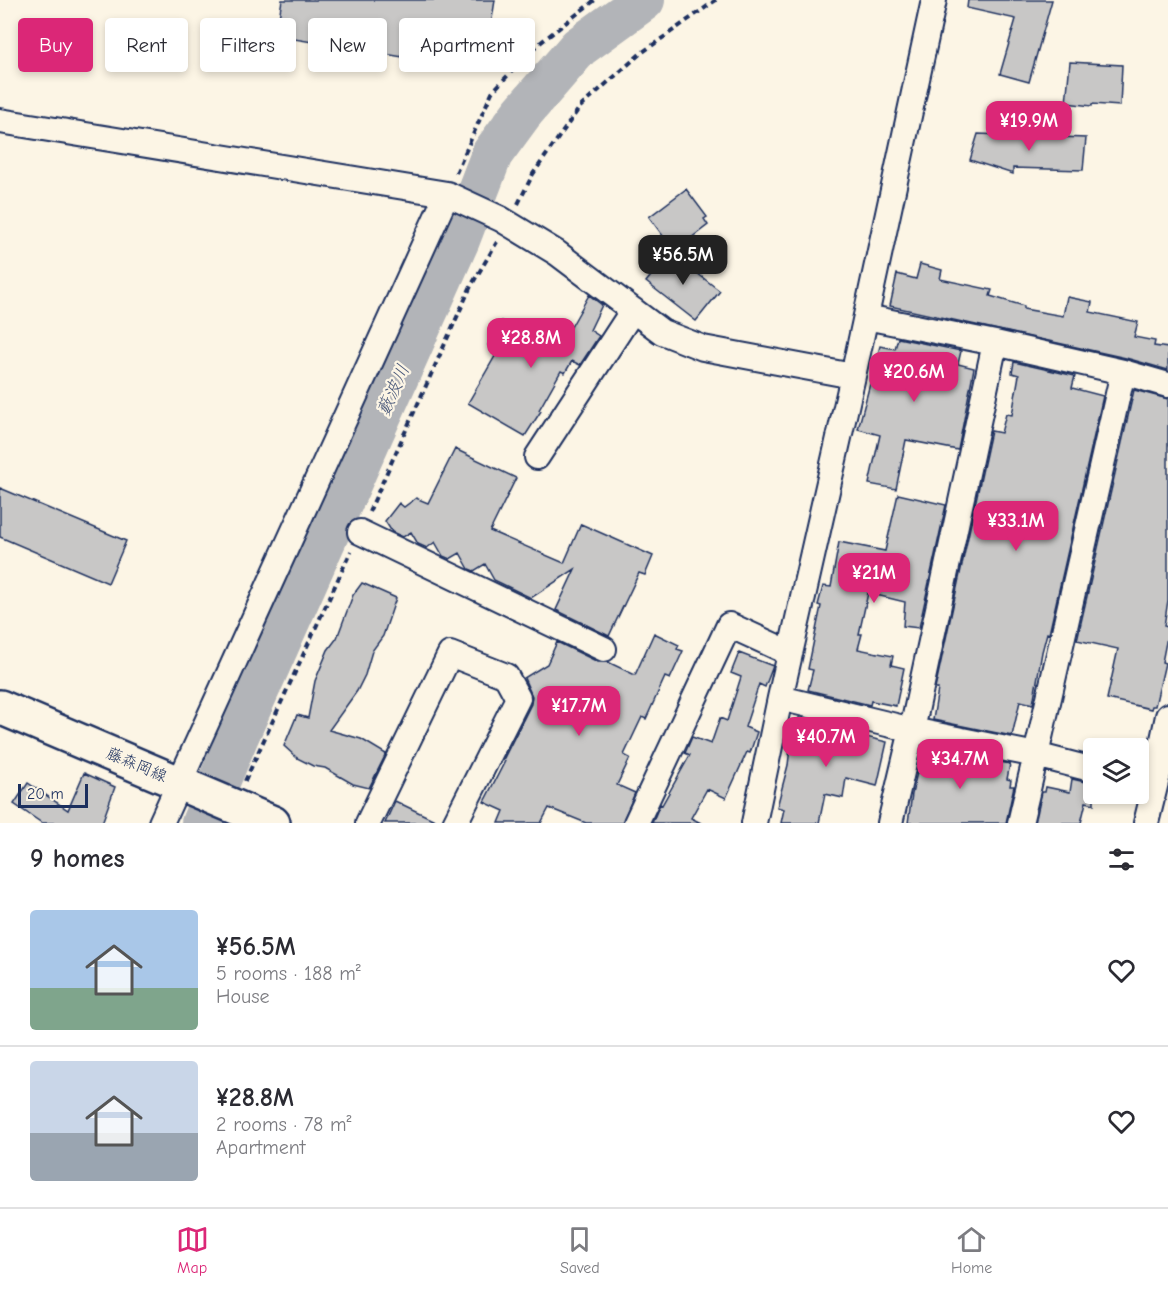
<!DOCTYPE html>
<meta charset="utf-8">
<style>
:root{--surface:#fff;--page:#f7f7f7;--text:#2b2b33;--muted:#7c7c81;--line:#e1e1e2;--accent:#db2777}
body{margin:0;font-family:"Comic Neue","Klee One",sans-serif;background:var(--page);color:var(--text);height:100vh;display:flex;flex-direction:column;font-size:22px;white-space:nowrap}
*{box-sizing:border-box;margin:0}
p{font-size:20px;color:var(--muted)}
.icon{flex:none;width:33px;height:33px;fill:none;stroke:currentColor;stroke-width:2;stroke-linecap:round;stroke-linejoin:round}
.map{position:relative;height:823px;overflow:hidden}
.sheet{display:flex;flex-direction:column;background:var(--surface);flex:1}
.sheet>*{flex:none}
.banner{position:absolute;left:18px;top:18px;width:600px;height:54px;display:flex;gap:12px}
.tools{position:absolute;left:1083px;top:738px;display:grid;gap:12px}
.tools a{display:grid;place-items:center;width:66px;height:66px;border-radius:6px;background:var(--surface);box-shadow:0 3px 9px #0003;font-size:30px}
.scale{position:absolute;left:18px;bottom:15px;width:70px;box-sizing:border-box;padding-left:6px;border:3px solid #1b2f5e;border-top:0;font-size:16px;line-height:21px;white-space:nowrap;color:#1b2f5e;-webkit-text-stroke:4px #fcf5e5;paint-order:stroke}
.price{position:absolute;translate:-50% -51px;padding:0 14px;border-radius:12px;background:var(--accent);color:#fff;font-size:20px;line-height:39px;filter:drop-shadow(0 2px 3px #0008)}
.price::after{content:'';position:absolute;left:50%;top:36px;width:18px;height:14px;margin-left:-9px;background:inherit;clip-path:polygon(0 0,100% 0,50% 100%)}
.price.current{background:#222;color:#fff}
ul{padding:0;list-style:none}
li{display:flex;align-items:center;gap:18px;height:150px;padding:0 30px}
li+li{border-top:2px solid var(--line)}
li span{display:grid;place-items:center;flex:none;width:168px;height:120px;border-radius:6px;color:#555}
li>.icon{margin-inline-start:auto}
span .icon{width:72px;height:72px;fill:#fffc;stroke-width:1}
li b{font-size:26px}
h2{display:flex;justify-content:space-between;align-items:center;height:72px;padding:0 30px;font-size:26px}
.pill{padding:0 21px;border-radius:6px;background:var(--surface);box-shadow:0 3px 9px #0003;font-size:21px;line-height:54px}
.pill.current{background:var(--accent);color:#fff}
.tabs{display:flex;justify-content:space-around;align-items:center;height:84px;border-top:2px solid var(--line);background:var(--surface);font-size:16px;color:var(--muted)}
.tabs a{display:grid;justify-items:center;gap:3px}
.tabs .current{color:var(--accent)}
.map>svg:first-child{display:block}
</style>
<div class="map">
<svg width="1168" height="823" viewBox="0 0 1168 823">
<rect width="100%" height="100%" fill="#fcf5e5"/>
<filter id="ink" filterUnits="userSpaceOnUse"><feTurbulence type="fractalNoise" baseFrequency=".0167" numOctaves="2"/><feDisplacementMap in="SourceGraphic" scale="12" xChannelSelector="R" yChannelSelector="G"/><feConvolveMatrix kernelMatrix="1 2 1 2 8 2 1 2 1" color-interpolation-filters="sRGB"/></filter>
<g filter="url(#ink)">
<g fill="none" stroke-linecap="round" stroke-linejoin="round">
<path stroke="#b2b4b8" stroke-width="42" d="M202,823l36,-87 221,-496 33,-86 30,-41 57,-66 65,-47"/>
</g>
<path fill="#c8c7c6" stroke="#1b2f5e" stroke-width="1.5" d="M282,0h213l-10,64 -10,5 -199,-33z
M968,0h84l-23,82 -29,-8 16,-55 -49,-11z
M1070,62l52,3 -2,41 -28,-2v2l-26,-3z
M978,134l108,4 -3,32 -70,-2v6l-43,-14z
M686,189l21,28 -3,2 4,6 -34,26 -25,-34z
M670,252l50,39 -24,30 -50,-39z
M920,264l22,6 -2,9 52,11 -2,6 34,10v3l39,7 4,-19 25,5 -2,10 48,10 -4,15 21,4 -1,5 14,2v22l-42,-12 -236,-52 7,-32 19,5z
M589,295l13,10 -12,25 9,6 -19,29 -8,-4 -7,12 -4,-2 -22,39 2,1 -16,25 -57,-33 30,-52 -10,-6 14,-24 49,28 14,-26 6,4z
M898,338l63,13 -3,13 16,4 -16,82 -52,-10 -10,49 -27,-5 11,-49 -22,-6 22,-83 15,3z
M1014,362l61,14 -3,12 31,8 -54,238 -2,-1 -5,19 -9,52 -13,-3 -8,35 -79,-16 5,-31h-3l56,-258 10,2 5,-19 6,1 7,-40 -7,-2z
M1134,390l34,9v201l-4,26 4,1v5l-6,30 3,1 -10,43h-3l-1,3 -44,-10 11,-50 -41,-9z
M455,449l61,29 -26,53 74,32 17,-39 72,32 -8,19 -6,-2 -30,63 -53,-26 19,-41 -44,29 -37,-18 -9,-16 -11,7 -5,-2 -9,-16 -10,6 -7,-3 -8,-14 -8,6 -9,-4 -7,-12 -8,5 -11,-5 -7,-11 14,-18 5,4 12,-9 12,5z
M0,488l126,53 -18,42 -108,-46z
M898,494l48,11 -27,123 -16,-2 2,-24 -37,-9 -9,41h3l-4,15 35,7 -2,9 13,3 -8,38 -25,-5 -1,4 -62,-15 5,-20 -5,-1 13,-63 -3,-1 5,-19 8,1 8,-45 46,9z
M362,583l34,15 -13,38 -11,15 -7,24 -8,16 -28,39 32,9 25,15 -17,34 -16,-4 -28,-16 -12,-2 -16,-8 -13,-12 13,-31 11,3 7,-37 13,-31 9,-12 16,-43z
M654,633l25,12 -2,4 6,2 -13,28 -5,-2 -19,42 -4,-2 -18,38 6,3 -13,27 18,8 -13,30h-36l-37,-15 -8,15h-42l5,-12 -20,-9 21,-41 -2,-1 28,-56 1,-8 -8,-18 23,-14 10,-22 41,20h10l27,13z
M739,653l34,13 -8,21 -6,-3 -14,43 12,5 -7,21 -3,-1 -21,46 -19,-9 -16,29 10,5h-49l8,-19 2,1 28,-50 -5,-2 7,-16 19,7 9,-26 7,3 14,-44 -10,-4z
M799,718l67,16v3l21,5 -10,44 -31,-8 -3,20 -18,-4 -6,29h-38l3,-14 -7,-2 11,-42 4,-33 3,1z
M923,747l87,17 -3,15 4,1 -1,6h4l-8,37h-98l4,-29z
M84,773l31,14 -13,36h-60l-28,-19 14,-21 40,27z
M1072,779l22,5v20l-8,-2 -5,21h-46l7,-31h3l1,-5 24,5z
M395,801l46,22h-56z"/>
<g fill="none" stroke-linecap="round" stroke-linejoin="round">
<g stroke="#1b2f5e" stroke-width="28">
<path id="street" d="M0,121l447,73 54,25 56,34 105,79 41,16 150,28
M866,317l129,26 -83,387 124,25 -16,68
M995,343l128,29 -87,383 58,15
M1123,372l45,13
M537,457l96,-147
M360,532l244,117
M780,698l132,32 -22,93
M161,823l286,-629
M368,823l82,-169 56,22 12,22 -63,125
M636,823l93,-198 61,28
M754,823l26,-125 73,-322 81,-376
M1146,823l16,-65 -1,-9 7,-33"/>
</g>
<g stroke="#1b2f5e" stroke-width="38">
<path id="secondary" d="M0,707l273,116"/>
</g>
<path stroke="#1b2f5e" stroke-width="4" stroke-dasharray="6 4.5" stroke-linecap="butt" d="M456,173l36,-81 44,-46 59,-46
M518,204l15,-30 47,-67 60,-53 76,-54
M369,512l102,-226 26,-44
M245,781l106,-230"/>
<use href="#street" stroke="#fcf5e5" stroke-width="24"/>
<use href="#secondary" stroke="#fcf5e5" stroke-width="33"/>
</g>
</g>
<g text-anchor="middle" stroke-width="4.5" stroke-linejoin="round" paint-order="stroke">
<g font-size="16" fill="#1b2f5e" stroke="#fcf5e5">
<text transform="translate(137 764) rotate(23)" y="6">藤森岡線</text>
</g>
<g font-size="18" font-style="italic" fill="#485779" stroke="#fcf5e5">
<text transform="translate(393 390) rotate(-66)" y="6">藪波川</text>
</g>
</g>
</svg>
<div class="tools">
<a><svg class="icon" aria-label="layers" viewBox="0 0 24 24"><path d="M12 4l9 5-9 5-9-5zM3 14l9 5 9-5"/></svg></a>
</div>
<div class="scale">20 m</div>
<b class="price" style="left:1029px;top:152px">¥19.9M</b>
<b class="price current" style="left:683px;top:286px">¥56.5M</b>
<b class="price" style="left:531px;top:369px">¥28.8M</b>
<b class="price" style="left:914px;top:403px">¥20.6M</b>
<b class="price" style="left:1016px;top:552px">¥33.1M</b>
<b class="price" style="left:874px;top:604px">¥21M</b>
<b class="price" style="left:579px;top:737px">¥17.7M</b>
<b class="price" style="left:826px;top:768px">¥40.7M</b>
<b class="price" style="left:960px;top:790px">¥34.7M</b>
<div class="banner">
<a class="pill current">Buy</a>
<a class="pill">Rent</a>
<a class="pill">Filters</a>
<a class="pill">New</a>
<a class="pill">Apartment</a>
</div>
</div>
<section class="sheet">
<h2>9 homes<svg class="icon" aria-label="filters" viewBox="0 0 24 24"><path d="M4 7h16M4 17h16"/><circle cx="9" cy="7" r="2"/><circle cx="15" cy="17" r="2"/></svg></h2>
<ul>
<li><span style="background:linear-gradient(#a9c7e8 65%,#7fa58c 0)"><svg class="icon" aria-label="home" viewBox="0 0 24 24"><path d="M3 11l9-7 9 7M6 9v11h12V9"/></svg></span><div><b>¥56.5M</b><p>5 rooms · 188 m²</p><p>House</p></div><svg class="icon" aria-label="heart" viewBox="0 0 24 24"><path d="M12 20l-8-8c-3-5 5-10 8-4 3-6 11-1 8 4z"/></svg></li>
<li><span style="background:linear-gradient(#c9d6e8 60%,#9aa5b1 0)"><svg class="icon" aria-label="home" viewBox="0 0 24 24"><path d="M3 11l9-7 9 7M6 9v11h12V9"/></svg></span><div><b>¥28.8M</b><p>2 rooms · 78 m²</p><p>Apartment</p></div><svg class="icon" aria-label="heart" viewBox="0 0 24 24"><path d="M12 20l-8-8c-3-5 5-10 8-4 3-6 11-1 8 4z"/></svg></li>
</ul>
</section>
<nav class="tabs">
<a class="current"><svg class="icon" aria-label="map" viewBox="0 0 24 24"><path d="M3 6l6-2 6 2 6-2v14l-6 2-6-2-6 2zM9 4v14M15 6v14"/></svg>Map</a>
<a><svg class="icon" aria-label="saved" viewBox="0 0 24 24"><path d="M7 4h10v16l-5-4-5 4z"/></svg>Saved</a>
<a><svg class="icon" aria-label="home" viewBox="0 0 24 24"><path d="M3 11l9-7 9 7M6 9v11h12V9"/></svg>Home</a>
</nav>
